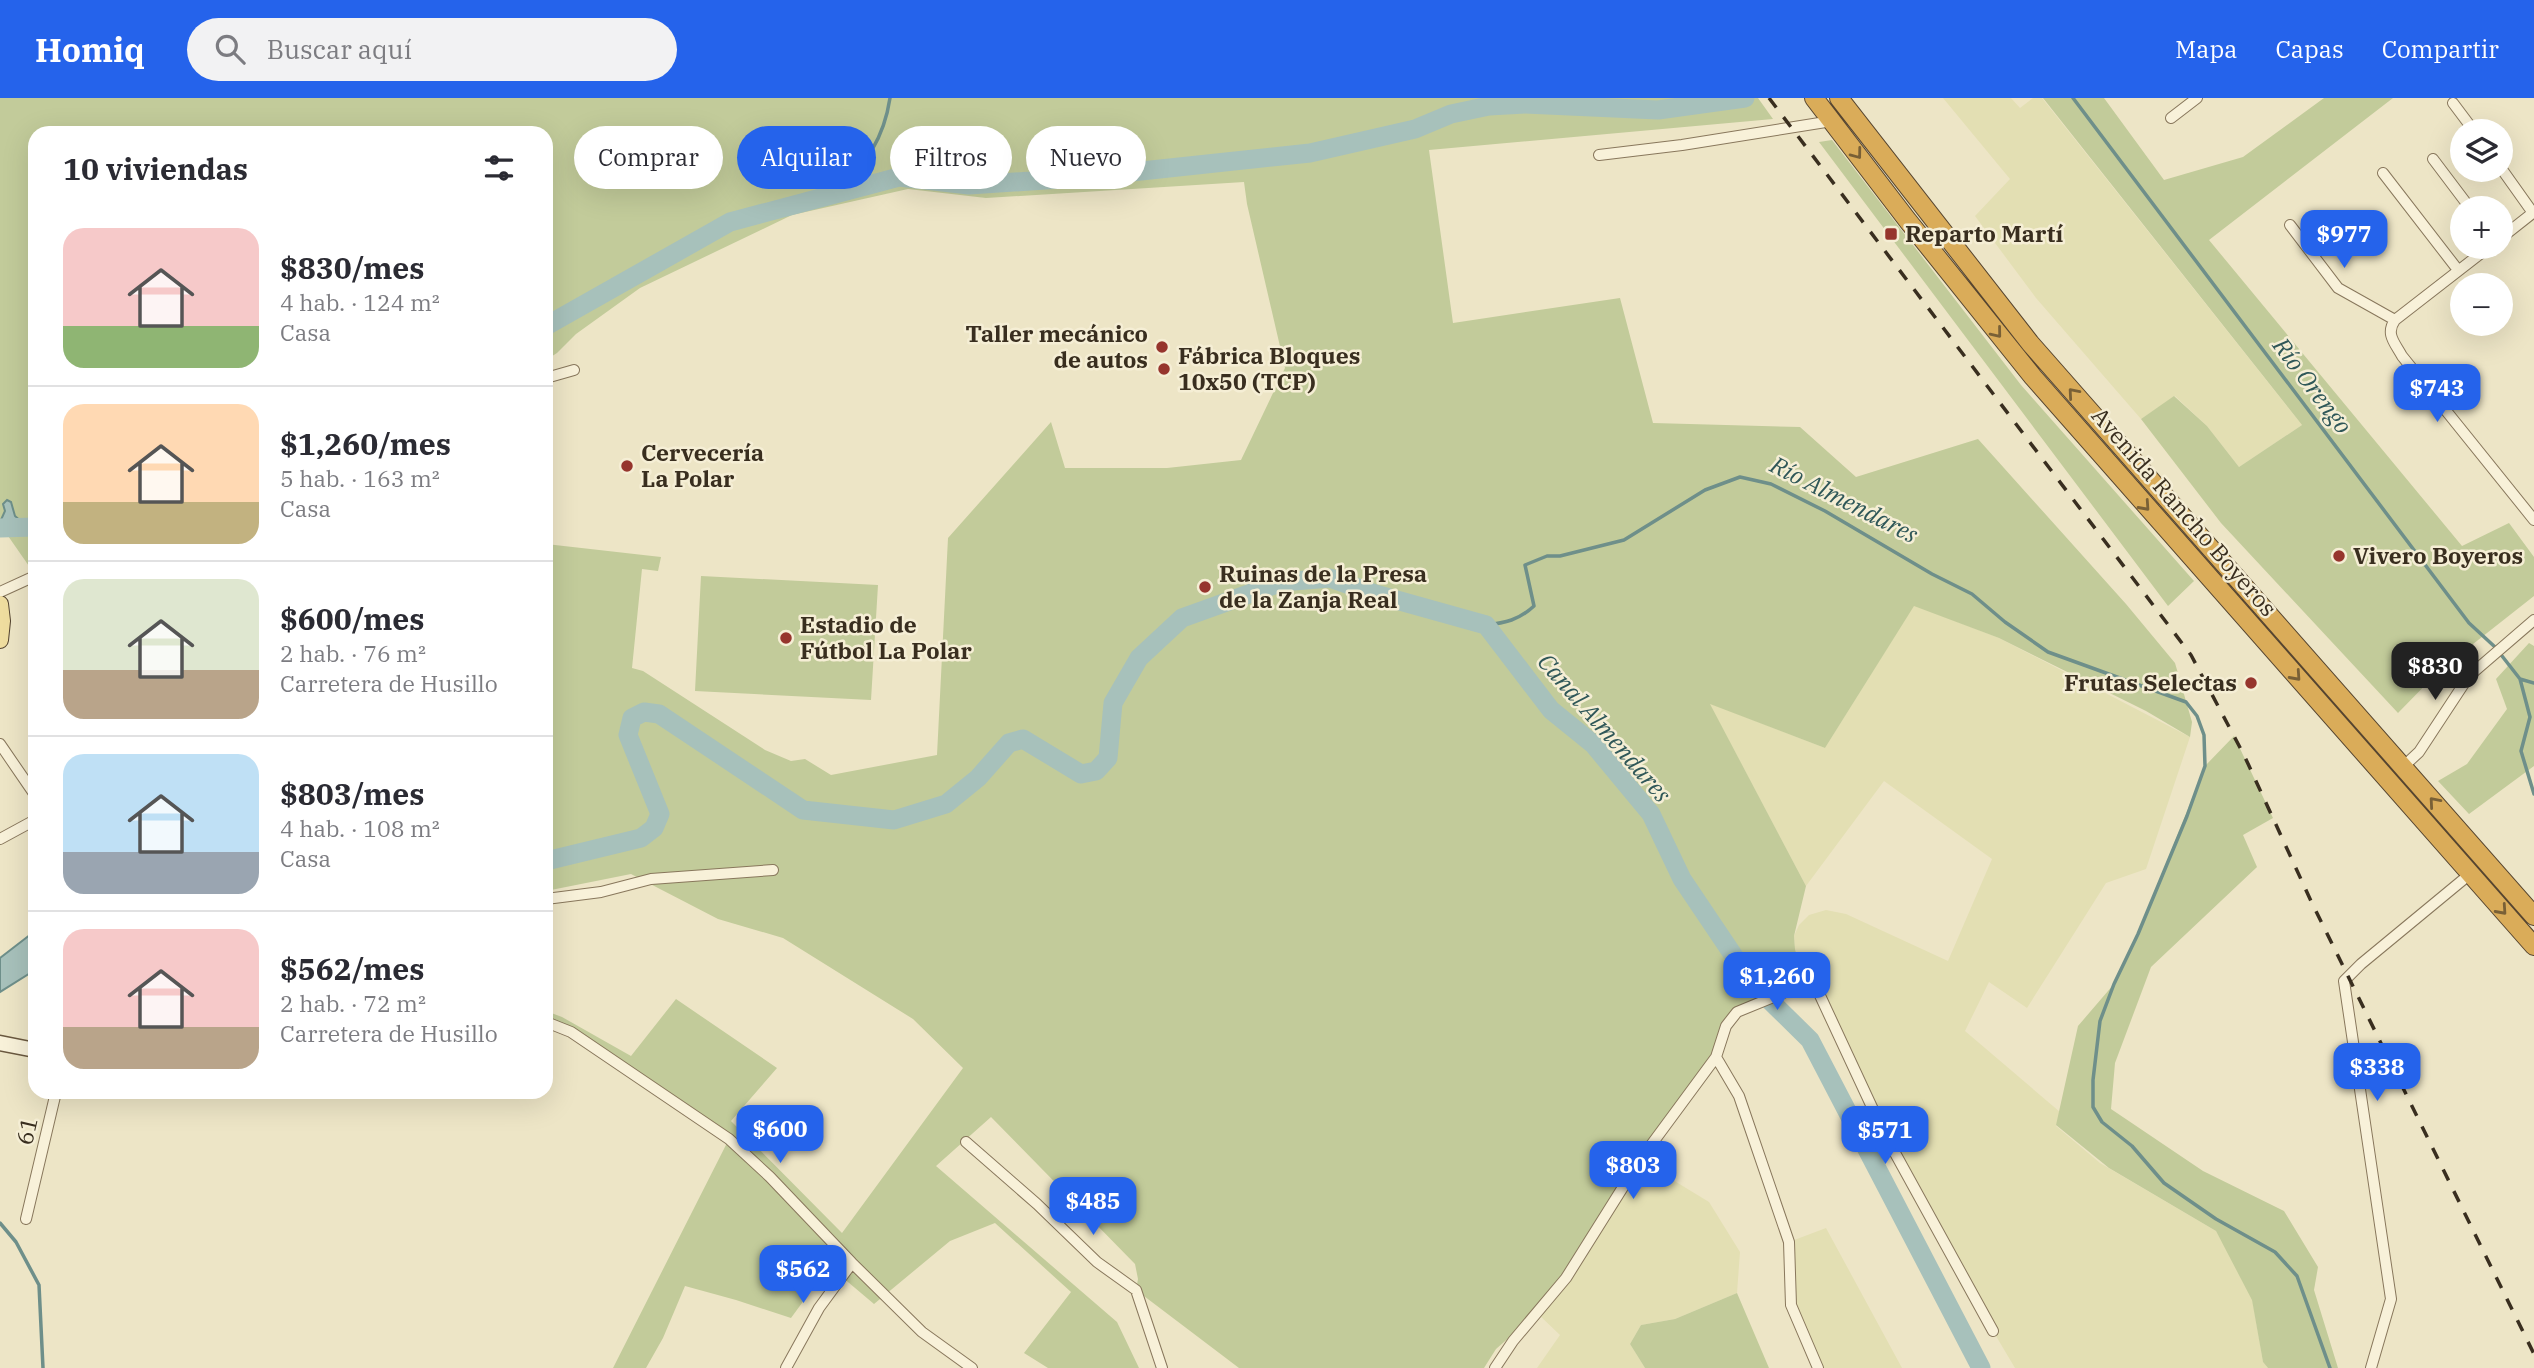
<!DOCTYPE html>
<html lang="es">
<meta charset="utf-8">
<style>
:root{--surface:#fff;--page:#f2f2f3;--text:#2b2b33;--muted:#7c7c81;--line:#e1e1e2;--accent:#2563eb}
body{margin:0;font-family:"IBM Plex Serif",serif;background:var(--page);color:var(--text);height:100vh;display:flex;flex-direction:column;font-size:26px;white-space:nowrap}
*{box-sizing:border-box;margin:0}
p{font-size:23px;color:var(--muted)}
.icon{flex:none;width:38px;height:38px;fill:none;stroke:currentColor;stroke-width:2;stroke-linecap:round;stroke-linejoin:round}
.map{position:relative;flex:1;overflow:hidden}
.drawer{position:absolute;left:28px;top:28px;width:525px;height:973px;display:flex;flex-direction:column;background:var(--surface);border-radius:21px;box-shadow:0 7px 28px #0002}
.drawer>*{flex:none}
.guide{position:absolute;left:574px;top:28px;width:665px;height:63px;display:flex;gap:14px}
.fabs{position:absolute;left:2450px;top:21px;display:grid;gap:14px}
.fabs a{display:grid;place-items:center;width:63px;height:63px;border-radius:50%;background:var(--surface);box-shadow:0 7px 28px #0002;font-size:35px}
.price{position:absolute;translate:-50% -60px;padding:0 16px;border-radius:14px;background:var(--accent);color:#fff;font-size:23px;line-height:46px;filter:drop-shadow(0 2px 4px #0008)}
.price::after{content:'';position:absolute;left:50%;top:42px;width:21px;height:16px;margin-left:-10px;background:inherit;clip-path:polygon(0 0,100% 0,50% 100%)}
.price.active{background:#222;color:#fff}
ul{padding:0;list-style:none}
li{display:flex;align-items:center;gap:21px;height:175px;padding:0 35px}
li+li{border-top:2px solid var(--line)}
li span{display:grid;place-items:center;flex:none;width:196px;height:140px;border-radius:21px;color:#555}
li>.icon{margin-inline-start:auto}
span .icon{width:84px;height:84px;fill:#fffc;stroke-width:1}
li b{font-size:30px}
h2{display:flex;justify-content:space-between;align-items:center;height:84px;padding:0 35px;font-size:30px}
.pill{padding:0 24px;border-radius:32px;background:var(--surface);box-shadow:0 7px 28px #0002;font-size:24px;line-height:63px}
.pill.active{background:var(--accent);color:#fff}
header{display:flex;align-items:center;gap:42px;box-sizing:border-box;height:98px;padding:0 35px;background:var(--accent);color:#fff}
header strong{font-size:33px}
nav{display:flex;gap:38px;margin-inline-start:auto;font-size:24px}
.search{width:490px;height:63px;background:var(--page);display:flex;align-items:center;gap:18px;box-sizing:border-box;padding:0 24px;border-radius:38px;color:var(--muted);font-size:26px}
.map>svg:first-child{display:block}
</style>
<header>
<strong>Homiq</strong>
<div class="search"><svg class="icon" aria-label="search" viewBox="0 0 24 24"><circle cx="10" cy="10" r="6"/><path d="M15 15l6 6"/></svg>Buscar aquí</div>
<nav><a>Mapa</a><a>Capas</a><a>Compartir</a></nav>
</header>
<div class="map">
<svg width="2534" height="1270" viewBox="0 0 2534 1270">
<rect width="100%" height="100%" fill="#ede5c6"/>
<path fill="#e3dfb3" d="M1943,0h68l9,10 13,-10h9l260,327 -63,42 -32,-41 -32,-30 -34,23 -105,-121 -61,-82 35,-37z
M1914,507l85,33 191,99 -44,132 -40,14 -79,125 -38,-26 -24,49 95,81 -4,14 44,37 116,68 35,61 12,70 5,6h-253l-22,-37 -185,-351 -13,-31 -1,-13 5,-11 10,-10 17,-5 20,4 102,47 44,-102 -108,-78 -78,105 -97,-183 116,45z
M1640,1062l69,42 31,50 -3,41 -62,26 -34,6 -11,19 15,24h-108l23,-33 -23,-22z
M1826,1130l76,140h-84l-27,-63 -2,-63z"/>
<path fill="#c2cb9a" d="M0,0h1758l15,21 -344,31 24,173 167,-25 33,125 147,4 56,50 122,-38 148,165 49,59 17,59 -2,15 -44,-26 -147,-73 -85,-32 -89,142 -115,-44 96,182 -12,50 1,13 10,35 -68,28 -21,45 -110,158 -69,98 -41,36 -12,19h-245l-103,-78 2,-11 -3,-15 -144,-147 -55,49 181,156 22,46h-91l-24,-15 47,-61 -76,-69 -45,18 -76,63 -45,-38 -38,52 -55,-18 -51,-14 -22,52 -17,30h-33l116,-229 -183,-117v-11l16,6 69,39 45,-57 101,69 -46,53 111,112 121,-165 -50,-49 -130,-81 -65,-19 -87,-45 -85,17v-347l115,13 -3,14 -16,-2 -10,99 11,3 122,79 26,11 14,-2 26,16 106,-20 11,-217 103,-116 14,46h102l74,-8 44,-92 -38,-164 -3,-22 -258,16 -78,-9 -116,26 -152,73 -64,46 -19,19 -11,7v-227h-511v434l-4,2 -25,-36 22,-7 -13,-10 -4,-14 -11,20z
M2043,0h61l60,82 79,-23 81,-59h69l-184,142 253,306 47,-23 25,34v39l-94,74 -42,43 -177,-190 -80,-104 33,-23 33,30 32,41 63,-42z
M1832,42l189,245 173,196 -26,25 -349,-464z
M701,478l177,9 -7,115 -176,-9z
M2529,545l5,3v120l-65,48 -31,-33 29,-17 40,-55 -11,-30z
M2234,638l39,82 -30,17 14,32 -106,100 -36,96 -4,46 92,62 81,40 34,56 -4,23 24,78h-70l-5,-6 -11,-62 -36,-69 -107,-63 -53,-43 22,-99 36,-42 24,-50 67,-168z
M1737,1195l32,75h-124l-15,-24 11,-19 34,-6z"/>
<path fill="#a7c1bb" stroke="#6e8f8a" stroke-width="2" d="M7,402l4,2 4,14 13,11 -28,9v-14l5,-11 -2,-7z
M35,833v39l-35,22v-34z"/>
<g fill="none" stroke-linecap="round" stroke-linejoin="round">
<path stroke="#6e8f8a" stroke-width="3.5" d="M2073,0l396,525 26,24 25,32 14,4
M836,94c30,-27 48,-54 54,-94
M1486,527c19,-2 33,-5 48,-19l-9,-41 22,-9h13l64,-16 81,-50 35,-13 31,7 54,27 107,63 40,20 33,28 43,30 138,50 11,14 7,19 1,31 -18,50 -49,118 -24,50 -14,37 -7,59v27l9,15 30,24 32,37 52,36 59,33 22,24 33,92
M2520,581l10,38 -9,34 13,43
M0,1125l16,19 23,43 4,83"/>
<path stroke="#a7c1bb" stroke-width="19" d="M546,228l184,-104 169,-45 70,8 107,-7 234,-25 105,-24 36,-15 38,-8 36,-2 133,6 87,-12
M0,430l35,-1
M546,763l95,-23 13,-10 6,-14 -32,-79 4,-17 12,-6 15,2 144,96 91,10 52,-16 32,-26 31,-35 14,-4 58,35 15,-3 12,-13 5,-55 26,-45 43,-40 100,-36 48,-4 45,16 111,31 65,85 42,34 58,70 31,65 70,104 58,57 171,328"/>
<g stroke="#88775c" stroke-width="12">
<path id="street" d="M2453,5l21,28
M2171,20l26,-20
M1599,57l83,-10 150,-24
M2433,61l37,49
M2501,70l32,45
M2383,75l75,97
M2290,127l48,63 57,32
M2501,140l33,-26
M2489,149l-94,73c-10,14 0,23 7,36l132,164
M546,280l28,-8
M0,494l35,-16
M0,646l35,51
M2403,669l16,-15 50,-76 65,-56
M0,741l35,-19
M546,801l55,-7 50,-13 122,-9
M546,924l25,10 158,107 41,38 82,86 70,69 50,36
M1716,959l23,39 50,146 2,63 27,63
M966,1044l71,62 60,58 39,28 26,78
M26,1121l30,-127
M786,1270l33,-60 33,-45
M1495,1270l18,-27 53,-63 74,-118 76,-103 10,-31 11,-14 68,-28 3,-4 9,9 67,144 109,198
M2371,1270l20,-69 -47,-318 17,-17 109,-90"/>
</g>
<g stroke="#6a583f" stroke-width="17">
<path id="secondary" d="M0,945l35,7"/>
</g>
<g stroke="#564530" stroke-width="18">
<path id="primary" d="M0,506l2,17 -2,19"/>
</g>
<g stroke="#564530" stroke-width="20">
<path id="highway" d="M1814,0l94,123 125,156 501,569
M1839,0l191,245 504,573"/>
</g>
<use href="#street" stroke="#f8f1d9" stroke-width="10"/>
<use href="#secondary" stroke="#f8f1d9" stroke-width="14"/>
<use href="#primary" stroke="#efdd9f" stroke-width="16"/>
<use href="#highway" stroke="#daac59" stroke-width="18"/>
<path stroke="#392e1f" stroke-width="3.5" stroke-dasharray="12 12" stroke-linecap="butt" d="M1769,0l422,557 53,100 67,146 223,453"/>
</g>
<defs><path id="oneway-chevron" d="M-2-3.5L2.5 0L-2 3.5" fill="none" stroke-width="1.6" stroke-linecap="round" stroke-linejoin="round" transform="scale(1.75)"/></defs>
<g stroke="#796036">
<use href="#oneway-chevron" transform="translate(1857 56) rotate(53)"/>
<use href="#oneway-chevron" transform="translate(1997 235) rotate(51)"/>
<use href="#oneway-chevron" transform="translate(2073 295) rotate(-131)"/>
<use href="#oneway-chevron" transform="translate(2145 408) rotate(48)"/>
<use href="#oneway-chevron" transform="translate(2296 578) rotate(48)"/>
<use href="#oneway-chevron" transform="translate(2434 704) rotate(-131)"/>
<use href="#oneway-chevron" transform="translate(2502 812) rotate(48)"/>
</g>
<g fill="#96352d" stroke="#f5eed5" stroke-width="2.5">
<rect x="1884" y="129" width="14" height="14" rx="3.5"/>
<circle cx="1162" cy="249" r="7"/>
<circle cx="1164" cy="271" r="7"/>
<circle cx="627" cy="368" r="7"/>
<circle cx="2339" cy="458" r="7"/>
<circle cx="1205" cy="489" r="7"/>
<circle cx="786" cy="540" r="7"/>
<circle cx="2251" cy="585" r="7"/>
</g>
<g text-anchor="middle" stroke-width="5" stroke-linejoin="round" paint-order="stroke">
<g font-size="23" font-weight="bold" fill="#392e1f" stroke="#f5eed5" text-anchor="start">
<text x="1905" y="144">Reparto Martí</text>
<text x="1148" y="244" text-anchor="end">Taller mecánico<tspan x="1148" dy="26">de autos</tspan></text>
<text x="1178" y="266">Fábrica Bloques<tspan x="1178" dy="26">10x50 (TCP)</tspan></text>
<text x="641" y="363">Cervecería<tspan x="641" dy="26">La Polar</tspan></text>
<text x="2353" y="466">Vivero Boyeros</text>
<text x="1219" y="484">Ruinas de la Presa<tspan x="1219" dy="26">de la Zanja Real</tspan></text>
<text x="800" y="535">Estadio de<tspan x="800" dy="26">Fútbol La Polar</tspan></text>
<text x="2237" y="593" text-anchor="end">Frutas Selectas</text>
</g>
<g font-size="23" fill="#392e1f" stroke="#f5eed5">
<text transform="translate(2184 414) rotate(49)" y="8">Avenida Rancho Boyeros</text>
<text transform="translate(27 1033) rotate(-77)" y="8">61</text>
</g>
<g font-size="24" font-style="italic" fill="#2f5758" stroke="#f5eed5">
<text transform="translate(2312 288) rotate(53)" y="8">Río Orengo</text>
<text transform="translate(1844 402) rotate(27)" y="8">Río Almendares</text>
<text transform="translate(1604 630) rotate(49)" y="8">Canal Almendares</text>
</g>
</g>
</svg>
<div class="fabs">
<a><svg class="icon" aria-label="layers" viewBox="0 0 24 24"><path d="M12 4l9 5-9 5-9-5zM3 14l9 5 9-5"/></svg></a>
<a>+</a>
<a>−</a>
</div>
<b class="price" style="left:2344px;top:172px">$977</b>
<b class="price" style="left:2437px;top:326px">$743</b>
<b class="price active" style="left:2435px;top:604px">$830</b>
<b class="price" style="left:1777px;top:914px">$1,260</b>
<b class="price" style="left:2377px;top:1005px">$338</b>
<b class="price" style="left:780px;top:1067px">$600</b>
<b class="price" style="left:1885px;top:1068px">$571</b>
<b class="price" style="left:1633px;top:1103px">$803</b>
<b class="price" style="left:1093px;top:1139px">$485</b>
<b class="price" style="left:803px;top:1207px">$562</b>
<div class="guide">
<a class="pill">Comprar</a>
<a class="pill active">Alquilar</a>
<a class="pill">Filtros</a>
<a class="pill">Nuevo</a>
</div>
<section class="drawer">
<h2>10 viviendas<svg class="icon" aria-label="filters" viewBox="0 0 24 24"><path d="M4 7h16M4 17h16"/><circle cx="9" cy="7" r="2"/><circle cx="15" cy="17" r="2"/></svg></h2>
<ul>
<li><span style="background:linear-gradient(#f6c9c9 70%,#8fb573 0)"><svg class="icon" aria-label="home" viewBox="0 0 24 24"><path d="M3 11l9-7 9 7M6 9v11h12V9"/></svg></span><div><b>$830/mes</b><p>4 hab. · 124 m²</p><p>Casa</p></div></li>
<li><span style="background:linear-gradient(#ffd9b3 70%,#c2b280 0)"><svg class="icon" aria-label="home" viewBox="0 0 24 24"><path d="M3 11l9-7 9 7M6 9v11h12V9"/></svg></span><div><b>$1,260/mes</b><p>5 hab. · 163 m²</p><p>Casa</p></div></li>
<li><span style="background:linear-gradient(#dfe7d0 65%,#b9a48a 0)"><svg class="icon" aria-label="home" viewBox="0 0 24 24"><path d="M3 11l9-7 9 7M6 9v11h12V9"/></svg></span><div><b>$600/mes</b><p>2 hab. · 76 m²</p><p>Carretera de Husillo</p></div></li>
<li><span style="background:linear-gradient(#bfe0f5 70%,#9aa5b1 0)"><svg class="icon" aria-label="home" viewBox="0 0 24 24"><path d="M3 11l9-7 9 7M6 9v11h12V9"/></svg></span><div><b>$803/mes</b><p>4 hab. · 108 m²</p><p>Casa</p></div></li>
<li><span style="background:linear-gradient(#f6c9c9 70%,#b9a48a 0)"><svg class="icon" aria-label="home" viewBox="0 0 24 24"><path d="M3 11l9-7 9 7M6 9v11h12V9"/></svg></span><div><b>$562/mes</b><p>2 hab. · 72 m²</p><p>Carretera de Husillo</p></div></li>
</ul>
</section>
</div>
